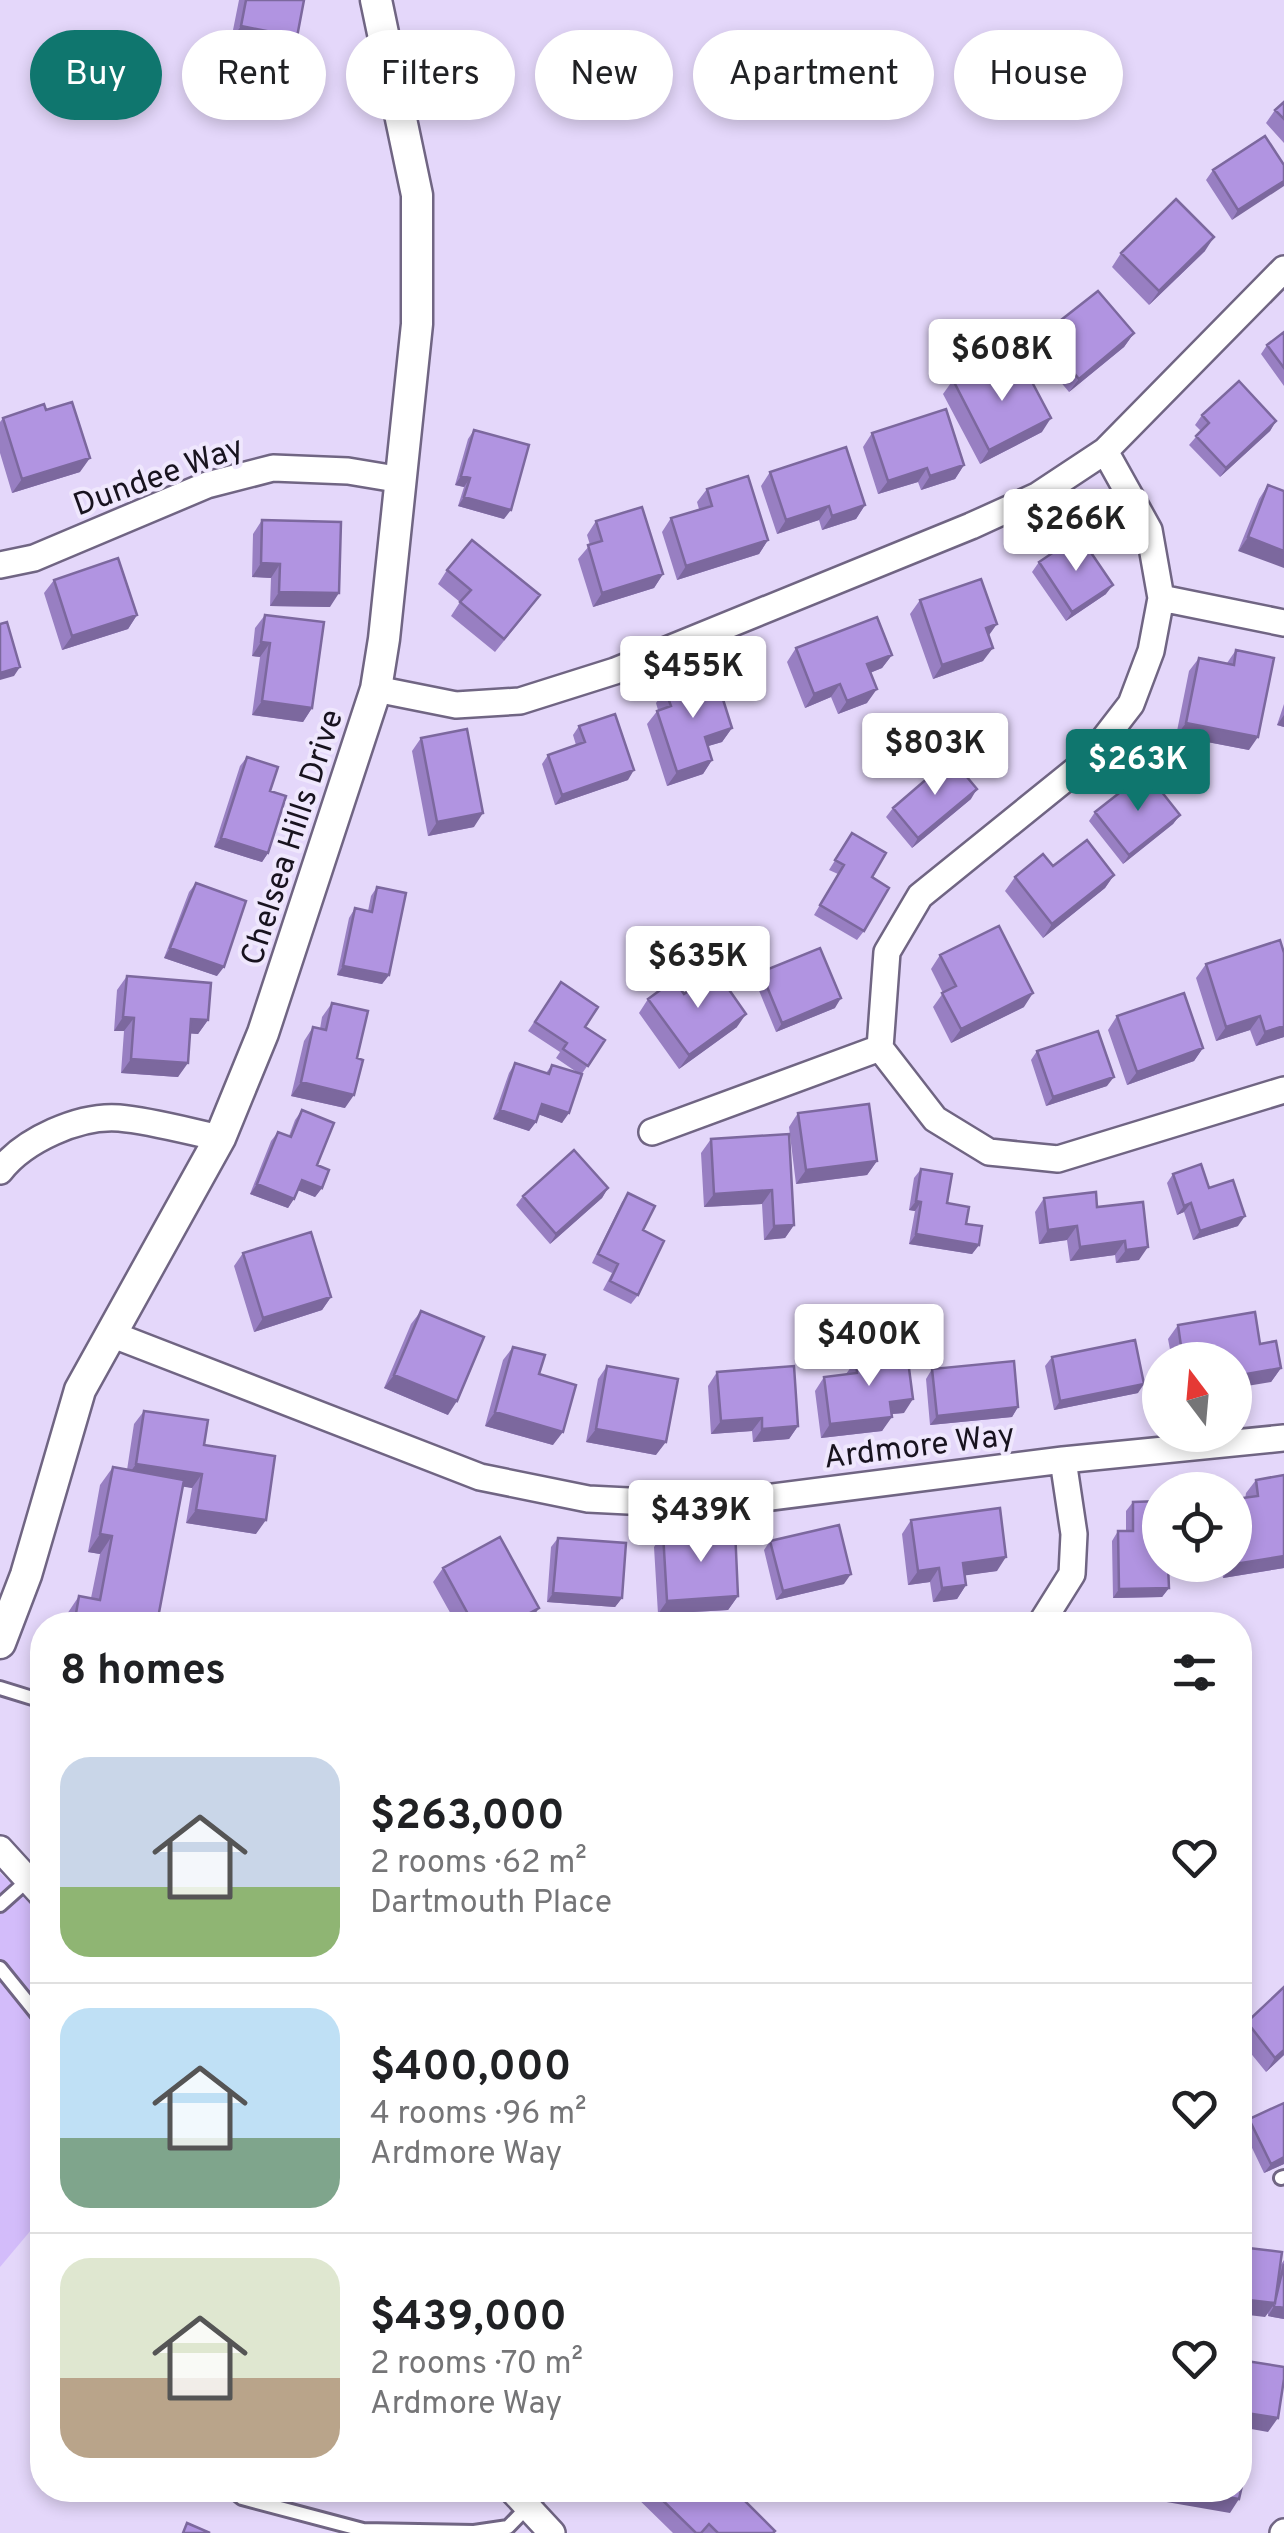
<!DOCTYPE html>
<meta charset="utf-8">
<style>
:root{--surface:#fff;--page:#f2f2f2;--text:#202124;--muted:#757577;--line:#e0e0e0;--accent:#0f766e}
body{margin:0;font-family:Overpass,sans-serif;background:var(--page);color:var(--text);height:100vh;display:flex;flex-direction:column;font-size:38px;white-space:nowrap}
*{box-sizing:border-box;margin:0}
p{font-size:32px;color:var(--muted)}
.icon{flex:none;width:55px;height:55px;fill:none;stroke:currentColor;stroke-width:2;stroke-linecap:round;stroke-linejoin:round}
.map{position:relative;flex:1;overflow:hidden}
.details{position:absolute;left:30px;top:1612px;width:1222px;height:890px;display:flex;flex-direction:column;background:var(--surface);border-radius:40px;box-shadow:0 5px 15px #0003}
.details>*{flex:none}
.hud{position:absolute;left:30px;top:30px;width:1225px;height:90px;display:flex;gap:20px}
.needle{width:65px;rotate:344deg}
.controls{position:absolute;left:1142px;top:1342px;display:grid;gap:20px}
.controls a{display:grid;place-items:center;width:110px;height:110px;border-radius:50%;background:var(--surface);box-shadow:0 5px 15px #0003;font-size:50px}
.price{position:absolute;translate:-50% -85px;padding:0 22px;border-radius:10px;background:#fff;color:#222;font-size:32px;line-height:65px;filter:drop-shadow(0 2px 5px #0008)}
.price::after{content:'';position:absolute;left:50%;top:60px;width:30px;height:22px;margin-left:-15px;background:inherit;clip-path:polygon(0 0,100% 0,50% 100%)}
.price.on{background:var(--accent);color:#fff}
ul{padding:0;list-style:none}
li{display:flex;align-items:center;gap:30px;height:250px;padding:0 30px}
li+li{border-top:2px solid var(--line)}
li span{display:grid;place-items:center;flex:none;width:280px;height:200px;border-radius:30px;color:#555}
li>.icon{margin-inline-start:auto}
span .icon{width:120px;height:120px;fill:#fffc;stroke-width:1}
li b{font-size:42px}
h2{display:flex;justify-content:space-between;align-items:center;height:120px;padding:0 30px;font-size:42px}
.pill{padding:0 35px;border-radius:45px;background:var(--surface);box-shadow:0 5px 15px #0003;font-size:35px;line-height:90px}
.pill.on{background:var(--accent);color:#fff}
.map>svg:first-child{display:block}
</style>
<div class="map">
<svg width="1284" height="2533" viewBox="0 0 1284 2533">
<rect width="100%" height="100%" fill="#e4d7fa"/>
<path fill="#d3bcfa" d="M0,1873l42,39v305l-42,50z"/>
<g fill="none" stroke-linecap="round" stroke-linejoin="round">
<g stroke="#706583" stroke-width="18">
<path id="service" d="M212,1625l1,-4 52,4
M0,1688l42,13
M0,1905l28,-25
M0,1968l42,52
M1281,2178l3,-1
M232,2490l10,8 121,32 111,2 34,-5 36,-37"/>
</g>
<g stroke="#706583" stroke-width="30">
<path id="minor" d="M1105,451l44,79 12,68 -10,53 -20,53 -44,57 -167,135 -33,56 -7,96 55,71 54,33 69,7 226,-69
M0,565l34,-7 173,-73 66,-17 75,3 54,9
M1161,598l123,25
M376,689l80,16 64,-4 95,-30 356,-145 66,-30 68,-45 179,-182
M652,1132l228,-84
M0,1171c24,-31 79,-56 119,-53 33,3 68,13 101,20
M111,1334l369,143 108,22 121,6 354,-45 221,-22
M1040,1625l32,-51 2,-40 -11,-74
M0,1849l42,46
M512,2490l40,43
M1283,2533l1,-1"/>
</g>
<g stroke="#706583" stroke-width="35">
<path id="tertiary" d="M0,1643l26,-68 54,-185 140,-252 43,-105 113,-344 8,-50 33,-315v-129l-41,-195"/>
</g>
<use href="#service" stroke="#fff" stroke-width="12"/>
<use href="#minor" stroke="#fff" stroke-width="25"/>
<use href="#tertiary" stroke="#fff" stroke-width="30"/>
</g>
<path fill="#987fc2" d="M239,0h65l-7,37 -10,14 -56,-11z
M1284,102v41l-18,-20 9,-13z
M1284,165l-52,55 -26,-40 7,-10z
M1205,251l-56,54 -37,-38 9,-14z
M1284,332v54l-23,-32 6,-9z
M1134,333l-10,14 -55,45 -36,-43 9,-14z
M953,380l33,2 56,50 -62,32 -37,-70z
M1202,415l74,6 -6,10 -50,46 -31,-32 12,-14 -6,-6z
M3,418l77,54 -68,21 -12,-40v-31z
M474,430l30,89 -46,-13 6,-19 -9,-2 13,-46z
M872,433l92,32 -9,14 -34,11 -3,-8 -40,12 -15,-47z
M770,472l95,33 -9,14 -34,11 -3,-10 -42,14 -16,-48z
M1268,485l16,6 -46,60 21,-52z
M707,489l61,51 -9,14 -82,26 -15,-48 9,-14 28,-9 -2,-7z
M262,520l68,87 -60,-1 1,-28 -19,-1 1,-43z
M596,521l67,53 -9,14 -61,19 -15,-48 12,-14 -3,-10z
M1039,562l67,32 -40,27 -34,-49z
M447,570l83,39 -35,43 -44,-36 9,-14 -22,-18z
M54,580l83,35 -9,14 -66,21 -18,-57z
M920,600l69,36 -6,25 -50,18 -23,-65z
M265,615l47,93 -9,14 -51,-7 8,-58 -8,-1 3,-28z
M796,648l96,7 -10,13 -12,5 -3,30 -29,11 -7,-17 -26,11 -18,-46z
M1236,650l13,100 -73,-14 13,-65 10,-13 28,5z
M665,690l67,38 -10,14 -14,4 4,14 -9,14 -36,12 -20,-62 11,-14 -2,-7z
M1284,704v23l-7,-2z
M579,726l49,54 -73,25 -13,-41 6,-9 28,-10 -3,-10z
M421,738l53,89 -46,9 -16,-85z
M247,757l23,34 -2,62 -6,9 -48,-15 26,-81z
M971,799l-59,49 -26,-31 7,-9z
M1095,812l85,3 -7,9 -50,40 -34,-43z
M852,833l12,98 -7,9 -43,-25 24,-41 -9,-4z
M1053,866l61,9 -9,13 -62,50 -38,-47 10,-14z
M196,883l21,93 -53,-18 25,-66z
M377,887l12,88 -7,9 -45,-9 12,-57 6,-10 13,3 3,-15z
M1284,953v84l-28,9 -6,-16 -34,11 -20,-63 10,-14z
M940,955l84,52 -73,36 -18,-36 10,-14 -12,-24z
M761,972l74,36 -59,24 -21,-51z
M127,976l81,44 -10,14 -8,-1 -12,44 -57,-4 3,-42h-10l3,-41z
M561,982l24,45 20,13 -24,35 -19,48 -24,-9 -2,8 -7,9 -36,-12 16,-46 6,-10 31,10 6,-8 26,8 -22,-15 4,-6 -32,-21z
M684,994l53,33 -58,42 -40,-56 9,-14z
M332,1003l13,105 -54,-12 13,-55 9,-14 7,2 2,-12z
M1117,1016l86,32 -9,13 -67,24 -19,-55z
M1037,1051l70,35 -61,20 -15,-46z
M302,1110l15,55 5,23 -7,9 -17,-7 -10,18 -38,-14 21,-53 7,-9 11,4 6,-16z
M798,1113l79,48 -10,14 -71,9 -7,-57z
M789,1134l5,91 -9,13 -21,2 -2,-36 -58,3 -3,-54 10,-14z
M921,1169l26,34 19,21 13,21 -7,9 -63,-10 6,-33 -6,-1 5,-32z
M1173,1174l36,14 29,38 -45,14 -9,-28 -7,3 -10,-32z
M608,1188l-6,10 -52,46 -34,-39 7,-9z
M628,1193l15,37 -5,65 -7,9 -28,-14 9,-17 -20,-10 30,-61z
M1044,1198l53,9 42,53 -23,3 -1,-8 -45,6 -3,-21 -28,4 -4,-32z
M243,1253l88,44 -9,13 -68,22 -20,-66z
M421,1311l27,104 -64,-27 27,-64z
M1178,1325l82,19 21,24 -10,14 -36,-22h-63l-4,-21z
M513,1347l40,98 -68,-19 18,-66z
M1052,1357l86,36 -84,17 -9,-44z
M856,1360l48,53 -12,1 -10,17 -61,7 -6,-47 9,-14 22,-3z
M607,1366l49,89 -70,-13 12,-63z
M932,1369l86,38 -6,10 -82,8 -4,-46z
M717,1372l81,54 -9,13 -36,3 -1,-11 -41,3 -3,-48z
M144,1411l60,34 52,89 -70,-11 6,-35 -9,-2 -25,132 -5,7h-88l2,-11 12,-18 12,2 9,-44 -12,-2 12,-67 13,-18 14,3 7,-46z
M1256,1480l28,88 -61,10 -2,-13h14l11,-72z
M1133,1502l36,86 -7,9 -49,1 -1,-57 6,-10h8v-20z
M911,1520l86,51 -32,4 1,10 -9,14 -24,3 -3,-20 -22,3 -6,-51z
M663,1533l75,63 -10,14 -70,4 -4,-67z
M558,1538l64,60 -7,9 -68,-5 4,-55z
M770,1541l74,43 -68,16 -12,-50z
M443,1568l87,54 -6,3h-67l-24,-43z
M41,1730h1v76h-5l-6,-62z
M1240,2013l3,14 4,-5 37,33 -18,17 -22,-27 1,17 -5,8z
M1249,2119l35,45 -20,9 -21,-44z
M1284,2260v59l-16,-3v-3l-3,4 15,-51z
M629,2490h105l39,43h-100z
M937,2490h190l-5,7 -105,2v-8l-6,8 -74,1z"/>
<path fill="#7c689e" d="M241,26l56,11 -10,14 -56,-11z
M1284,181v5l-52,34 6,-10z
M1214,237l-9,14 -56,54 10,-14z
M1134,333l-10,14 -55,45 10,-13z
M1051,418l-9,14 -62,32 9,-14z
M1276,421l-6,10 -50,46 6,-9z
M90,458l-10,14 -68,21 10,-14z
M964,465l-9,14 -34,11 9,-14z
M927,468l-9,14 -40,12 10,-13z
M461,476l9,2 -6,9 -9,-2z
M464,497l47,13 -7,9 -46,-13z
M865,505l-9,14 -34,11 10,-14z
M829,506l-10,14 -42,14 9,-14z
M1248,537l36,14v17l-46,-17z
M768,540l-9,14 -82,26 9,-14z
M261,563l19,1 -9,14 -19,-1z
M663,574l-9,14 -61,19 9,-14z
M1113,585l-7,9 -40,27 6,-9z
M279,592l60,1 -9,14 -60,-1z
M137,615l-9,14 -66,21 10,-14z
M997,624l-10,14 -1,-10z
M261,642l9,1 -10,14 -8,-1z
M993,648l-10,13 -50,18 9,-14z
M892,655l-10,13 -25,10 10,-14z
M20,667l-6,9 -14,4v-7z
M840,684l-9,13 -26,11 9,-14z
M877,689l-10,14 -29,11 9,-13z
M262,701l50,7 -9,14 -51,-7z
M1284,715v12l-7,-2z
M1186,723l72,14 -9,13 -73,-14z
M732,728l-10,14 -27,8 10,-13z
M712,760l-9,14 -36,12 10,-14z
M634,770l-6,10 -73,25 7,-10z
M977,789l-6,10 -59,49 6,-10z
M483,813l-9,14 -46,9 9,-14z
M1180,815l-7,9 -50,40 6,-9z
M221,838l47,15 -6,9 -48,-15z
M1114,875l-9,13 -62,50 9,-14z
M170,948l54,19 -7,9 -53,-18z
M343,966l46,9 -7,9 -45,-9z
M1033,993l-9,14 -73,36 10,-14z
M841,998l-6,10 -59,24 6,-9z
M746,1014l-9,13 -58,42 10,-14z
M1260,1016l-10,14 -34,11 10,-14z
M123,1017l11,1 -10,13h-10z
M191,1019l17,1 -10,14 -16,-1z
M1284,1026v11l-28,9 9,-14z
M1203,1048l-9,13 -67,24 10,-13z
M131,1059l57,4 -10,14 -57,-4z
M1114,1077l-7,9 -61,20 7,-9z
M301,1082l53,13 -9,13 -54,-12z
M542,1104l27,9 -7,10 -27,-10z
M500,1110l36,12 -7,9 -36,-12z
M877,1161l-10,14 -71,9 10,-14z
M302,1180l20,8 -7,9 -20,-8z
M257,1184l37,15 -6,9 -38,-14z
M608,1188l-6,10 -52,46 6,-10z
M772,1190l-10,14 -58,3 10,-13z
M916,1201l5,1 -6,9 -6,-1z
M1191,1203l-7,9 -7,3 7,-9z
M1245,1216l-7,10 -45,14 7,-9z
M794,1225l-9,13 -21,2 10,-14z
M1077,1226l-10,14 -28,4 9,-14z
M916,1234l63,11 -7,9 -63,-10z
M1125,1241l-10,14 -45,6 10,-14z
M1148,1247l-9,13 -23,3 10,-13z
M331,1297l-9,13 -68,22 9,-14z
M1281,1368l-10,14 -36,6v-12z
M394,1375l63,26 -9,14 -64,-27z
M1144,1384l-6,9 -84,17 6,-9z
M913,1399l-9,14 -24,2 10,-13z
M1018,1407l-6,10 -82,8 7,-9z
M495,1412l68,20 -10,13 -68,-19z
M892,1417l-10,14 -61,7 9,-14z
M762,1418l-10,13 -41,3 10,-13z
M798,1426l-9,13 -36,3 9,-13z
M596,1429l70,13 -10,13 -70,-13z
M136,1464l66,10 -10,14 -66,-10z
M196,1510l70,10 -10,14 -70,-11z
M100,1534l12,2 -12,18 -12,-2z
M1284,1556v12l-61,10 9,-13 3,-1z
M1006,1557l-9,14 -43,6 9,-14z
M939,1568l-9,14 -22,3 10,-14z
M851,1574l-7,10 -68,16 7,-9z
M966,1585l-9,14 -24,3 9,-14z
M1169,1588l-7,9 -49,1 6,-9z
M553,1593l69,5 -7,9 -68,-5z
M738,1596l-10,14 -70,4 9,-13z
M539,1608l-9,14 -6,3h-16z
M138,1614l20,4 -5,7h-22z
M1284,2050v5l-18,17 9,-14z
M1284,2157v7l-20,9 7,-9z
M1240,2299l35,4 -10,14 -25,-3z
M1274,2306l10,2v11l-16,-3z
M1240,2412l38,6 -10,14 -28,-5z
M911,2490h16l-2,4z
M1017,2490l-6,9 -74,1 7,-9z
M1023,2490h104l-5,7 -105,2z
M1130,2490h54l55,9 -9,14 -104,-18z"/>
<path fill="#b194e1" stroke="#7c689e" stroke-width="2.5" d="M246,0h58l-7,37 -56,-11z
M1284,102v17l-9,-9z
M1265,136l19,29v16l-46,29 -25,-40z
M1176,199l38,38 -55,54 -38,-38z
M1098,291l36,42 -55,46 -37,-44z
M1284,332v36l-17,-23z
M1022,363l29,55 -62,32 -36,-70 25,-13 8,15z
M1239,381l37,40 -50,47 -30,-32 13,-13 -7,-8z
M72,402l18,56 -68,21 -19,-61 41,-14 2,6z
M946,409l18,56 -34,11 -3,-8 -39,13 -16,-48z
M474,430l55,15 -18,65 -47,-13 6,-19 -9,-2z
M846,447l19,58 -33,11 -3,-10 -43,14 -16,-48z
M748,476l20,64 -82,26 -15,-48 41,-12 -5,-17z
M1268,485l16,6v60l-36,-14z
M642,507l21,67 -61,19 -14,-48 14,-4 -6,-20z
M262,520l79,2 -2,71 -60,-1 1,-28 -19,-1z
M1079,535l34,50 -41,27 -33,-50z
M472,540l68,55 -36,44 -44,-37 11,-12 -24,-20z
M118,558l19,57 -65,21 -18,-56z
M981,579l16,45 -11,4 7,20 -51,17 -22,-65z
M265,615l59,7 -12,86 -50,-7 8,-58 -9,-1z
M877,617l15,38 -25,9 10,25 -30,12 -7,-17 -26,10 -18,-46z
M7,622l13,45 -20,6v-49z
M1236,650l38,8 -16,79 -72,-14 13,-65 35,7z
M715,674l17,54 -27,9 7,23 -35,12 -20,-61 14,-5 -6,-16z
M615,714l19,56 -72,25 -14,-40 37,-13 -6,-16z
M467,729l16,84 -46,9 -16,-84z
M247,757l31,10 -8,24 16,5 -18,57 -47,-15z
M951,758l26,31 -59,49 -25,-30z
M1146,772l34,43 -51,40 -34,-43z
M852,833l34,20 -14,24 17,11 -25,43 -44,-26 24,-40 -9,-5z
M1087,840l27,35 -62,49 -37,-47 28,-23 10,12z
M196,883l50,18 -22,66 -54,-19z
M377,887l29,6 -17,82 -46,-9 12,-58 17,4z
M999,926l34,67 -72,36 -19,-36 14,-7 -16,-31z
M1280,940l4,13v73l-19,6 -5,-16 -34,11 -20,-63z
M820,948l21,50 -59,25 -21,-51z
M716,971l30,43 -57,41 -41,-56 26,-19 10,14z
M127,976l84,7 -3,37 -17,-1 -3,44 -57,-4 3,-41 -11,-1z
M561,982l37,25 -13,20 20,13 -17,26 -25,-17 4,-6 -32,-21z
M1184,993l19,55 -66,24 -20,-56z
M332,1003l36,8 -11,47 6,2 -9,35 -53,-13 12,-55 13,3z
M1098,1031l16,46 -61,20 -16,-46z
M515,1063l34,11 3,-9 30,9 -13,39 -27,-9 -6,18 -36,-12z
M869,1104l8,57 -71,9 -8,-57z
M302,1110l32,13 -17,42 12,5 -7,18 -20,-8 -8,19 -37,-15 21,-52 13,5z
M789,1134l5,91 -20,1 -2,-36 -58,4 -3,-55z
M574,1150l34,38 -52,46 -33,-38z
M1201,1164l8,24 24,-8 12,36 -45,15 -9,-28 -7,3 -11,-32z
M921,1169l31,5 -5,29 22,4 -3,17 16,2 -3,19 -63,-11 5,-32 -5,-1z
M1096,1192l1,15 46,-5 5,45 -22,3 -1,-9 -45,6 -3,-21 -29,4 -4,-32z
M628,1193l27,13 -12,24 21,11 -26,54 -28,-14 8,-17 -20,-10z
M311,1232l20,65 -68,21 -20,-65z
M421,1311l63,26 -27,64 -63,-26z
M1255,1312l5,32 16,-3 5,27 -46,8v-16h-52l-5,-35z
M1135,1340l9,44 -84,17 -8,-44z
M513,1347l32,8 -6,19 37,11 -13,47 -68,-20z
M907,1353l6,46 -23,3 2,15 -62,7 -6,-47 33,-4 -1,-13z
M1014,1361l4,46 -81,9 -5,-47z
M607,1366l71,13 -12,63 -70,-13z
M794,1366l4,60 -36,3v-11l-41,3 -4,-49z
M144,1411l64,9 -4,25 71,11 -9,64 -70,-10 6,-36 -66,-10z
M113,1467l71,13 -26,138 -20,-4 -2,11h-62l5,-29 21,4 12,-64 -12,-2z
M1284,1475v81l-49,8v-65l23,-3 -2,-16z
M1160,1501v64h8l1,23 -50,1 -1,-58h15v-29z
M1000,1508l6,49 -43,6 3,22 -24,3 -3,-20 -21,3 -7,-51z
M839,1525l12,49 -68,17 -13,-50z
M735,1529l3,67 -71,5 -4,-68z
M500,1537l39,71 -31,17h-34l-31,-57z
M558,1538l68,5 -4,55 -69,-5z
M1123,1619l10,6h-14z
M1284,1987v63l-9,8 -28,-36z
M1240,2013h2l3,49h-5z
M1284,2103v54l-13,7 -22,-45z
M1240,2247l42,5 -7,51 -35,-4z
M1284,2264v44l-10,-2z
M1240,2360l44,7v12l-6,39 -38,-6z
M1240,2449l10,1 -11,49 -55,-9h56z
M652,2490h82l41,41 -2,2h-55l-9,-9 -8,9h-5z
M944,2490h66l-66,1z
M187,2523l23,10h-27z"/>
<g text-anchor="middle" stroke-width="8" stroke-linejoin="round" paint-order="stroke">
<g font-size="32" fill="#18131f" stroke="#efe7fd">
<text transform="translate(158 475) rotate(-20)" y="11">Dundee Way</text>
<text transform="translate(291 837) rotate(-72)" y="11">Chelsea Hills Drive</text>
<text transform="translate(919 1445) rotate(-7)" y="11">Ardmore Way</text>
</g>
</g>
</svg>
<div class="controls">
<a><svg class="needle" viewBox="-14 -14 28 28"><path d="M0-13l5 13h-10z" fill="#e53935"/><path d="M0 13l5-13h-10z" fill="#757577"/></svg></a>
<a><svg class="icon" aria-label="locate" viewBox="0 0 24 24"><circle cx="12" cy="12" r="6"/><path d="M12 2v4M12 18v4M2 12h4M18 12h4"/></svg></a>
</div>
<b class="price" style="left:1002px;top:404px">$608K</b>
<b class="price" style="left:1076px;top:574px">$266K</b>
<b class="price" style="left:693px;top:721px">$455K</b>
<b class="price" style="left:935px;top:798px">$803K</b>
<b class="price on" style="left:1138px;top:814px">$263K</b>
<b class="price" style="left:698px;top:1011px">$635K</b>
<b class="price" style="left:869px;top:1389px">$400K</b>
<b class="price" style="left:701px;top:1565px">$439K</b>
<div class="hud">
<a class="pill on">Buy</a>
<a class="pill">Rent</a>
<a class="pill">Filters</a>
<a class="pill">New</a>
<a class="pill">Apartment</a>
<a class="pill">House</a>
</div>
<section class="details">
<h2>8 homes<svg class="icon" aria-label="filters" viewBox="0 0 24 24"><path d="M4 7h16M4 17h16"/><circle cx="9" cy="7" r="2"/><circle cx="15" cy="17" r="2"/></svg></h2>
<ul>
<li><span style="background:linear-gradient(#c9d6e8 65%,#8fb573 0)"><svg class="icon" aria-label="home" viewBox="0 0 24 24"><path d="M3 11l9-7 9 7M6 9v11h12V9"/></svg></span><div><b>$263,000</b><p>2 rooms · 62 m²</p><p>Dartmouth Place</p></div><svg class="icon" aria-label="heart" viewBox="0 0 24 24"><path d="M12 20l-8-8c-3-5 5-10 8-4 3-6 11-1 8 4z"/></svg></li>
<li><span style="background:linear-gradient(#bfe0f5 65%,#7fa58c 0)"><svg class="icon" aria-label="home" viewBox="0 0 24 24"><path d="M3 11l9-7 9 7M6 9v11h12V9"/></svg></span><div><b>$400,000</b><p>4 rooms · 96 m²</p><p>Ardmore Way</p></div><svg class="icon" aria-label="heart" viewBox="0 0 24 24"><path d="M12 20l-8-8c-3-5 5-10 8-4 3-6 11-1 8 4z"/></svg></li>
<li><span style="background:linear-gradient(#dfe7d0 60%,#b9a48a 0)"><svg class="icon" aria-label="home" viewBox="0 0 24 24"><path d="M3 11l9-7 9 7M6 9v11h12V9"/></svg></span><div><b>$439,000</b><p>2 rooms · 70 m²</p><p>Ardmore Way</p></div><svg class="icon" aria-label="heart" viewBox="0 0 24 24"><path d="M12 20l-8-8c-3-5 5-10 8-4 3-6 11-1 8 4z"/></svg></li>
</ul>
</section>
</div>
